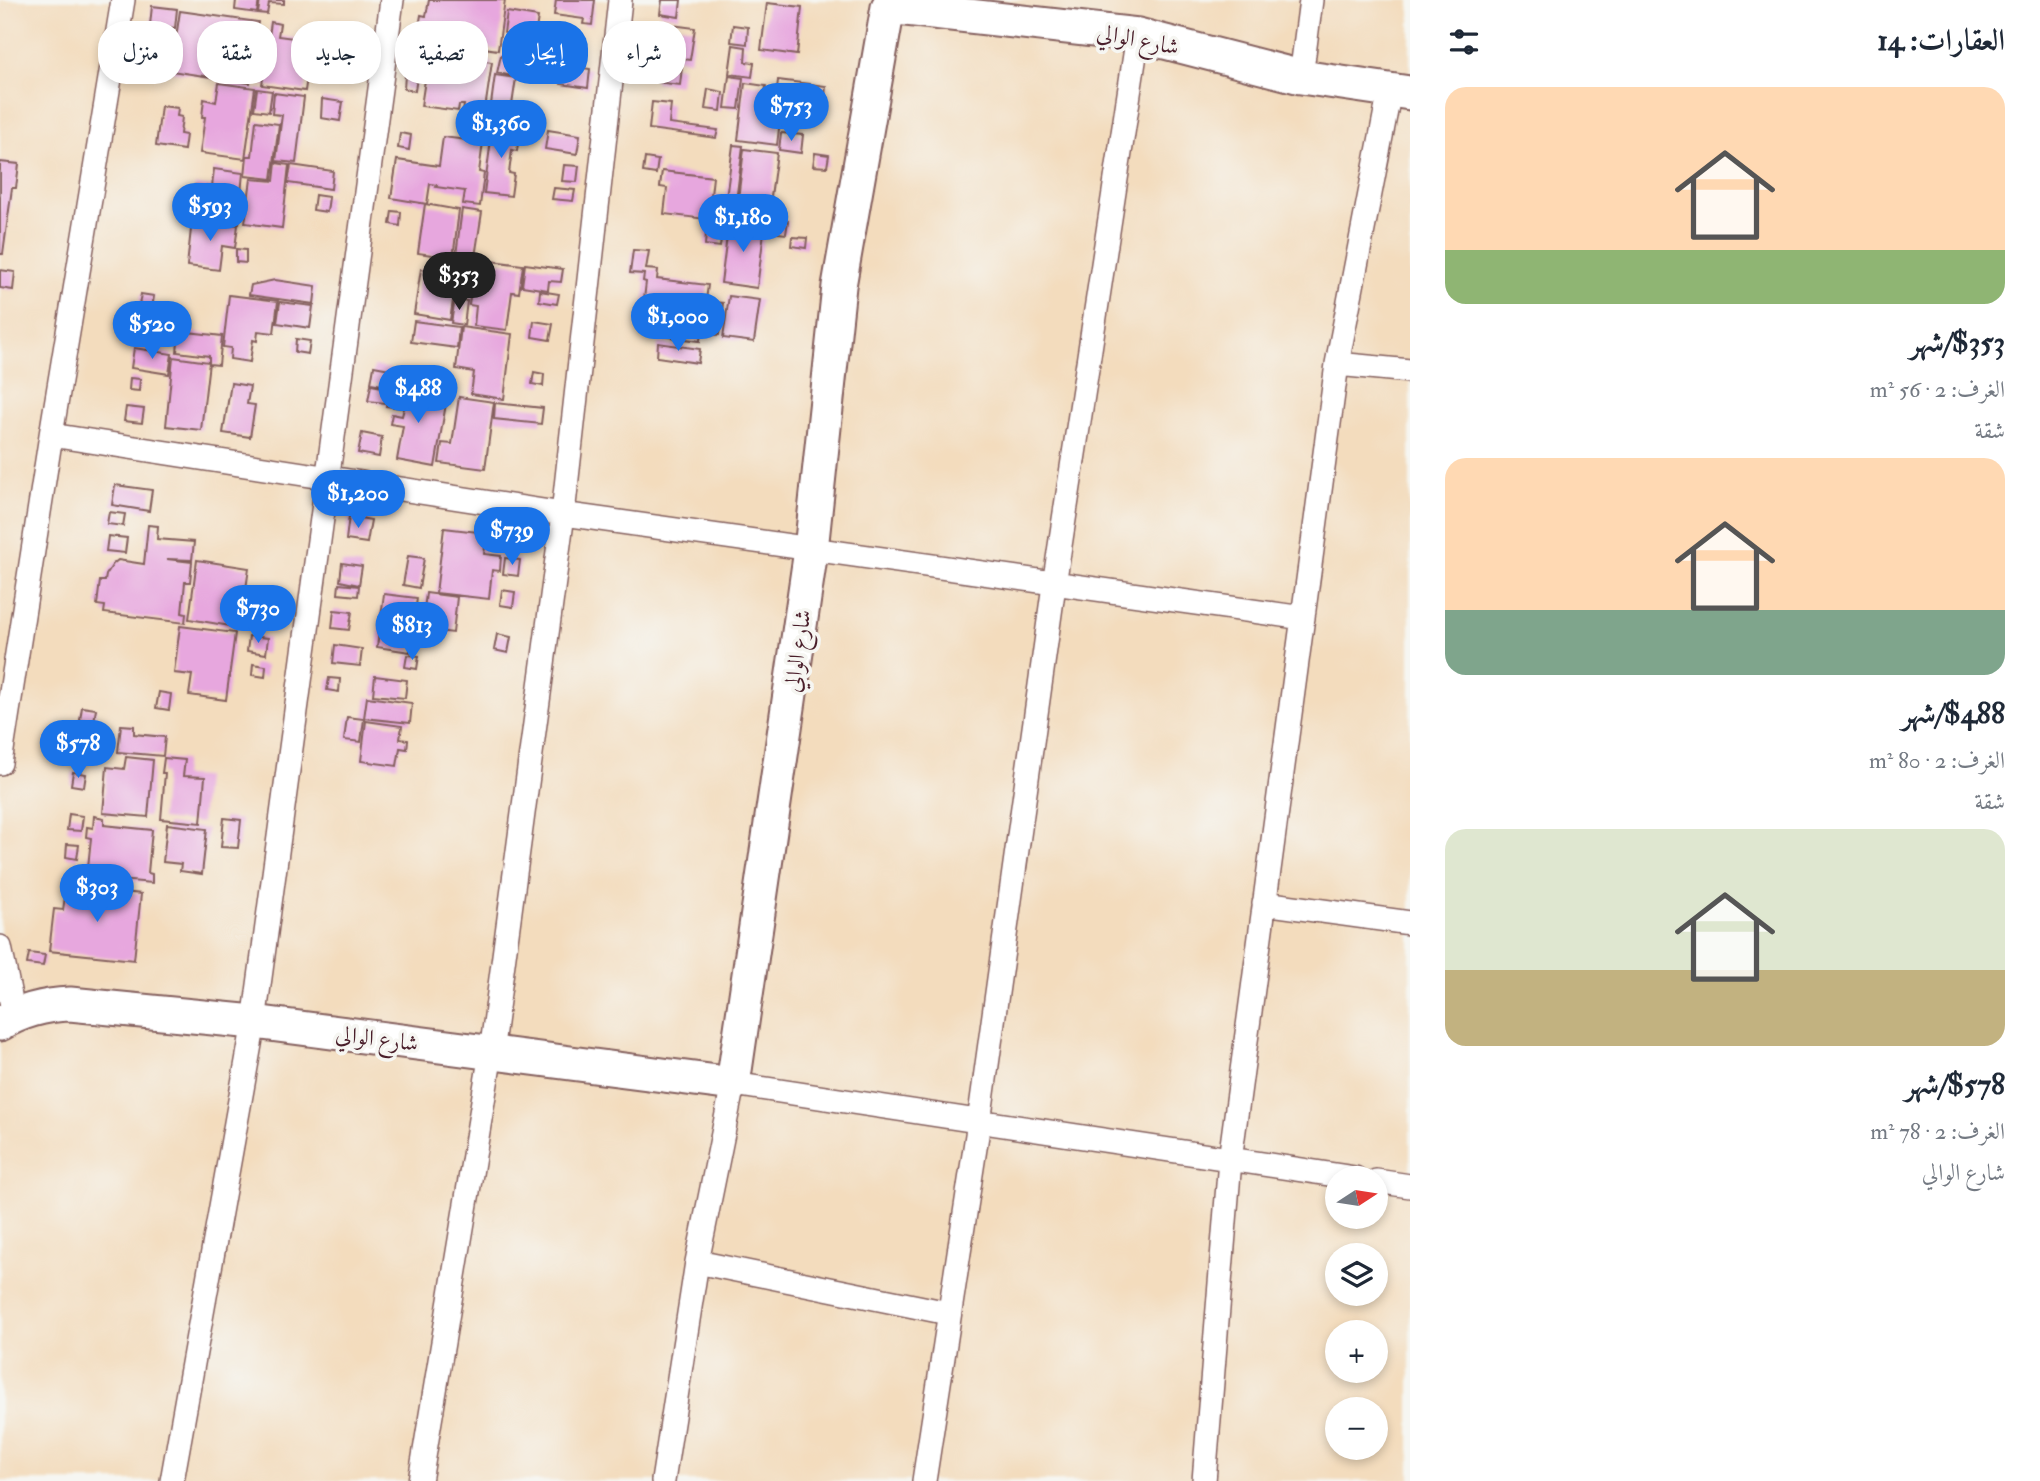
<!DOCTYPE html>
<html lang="ar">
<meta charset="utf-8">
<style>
:root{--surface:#fff;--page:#f6f6f7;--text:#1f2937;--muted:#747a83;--accent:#1a73e8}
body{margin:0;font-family:"IM FELL Double Pica",Amiri,serif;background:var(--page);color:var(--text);direction:rtl;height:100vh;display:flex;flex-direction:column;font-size:26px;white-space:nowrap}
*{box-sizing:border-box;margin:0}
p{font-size:23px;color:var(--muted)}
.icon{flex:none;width:38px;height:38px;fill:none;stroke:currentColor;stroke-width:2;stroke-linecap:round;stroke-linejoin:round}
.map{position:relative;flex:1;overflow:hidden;direction:ltr}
.details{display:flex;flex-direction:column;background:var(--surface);width:630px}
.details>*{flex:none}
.banner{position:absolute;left:21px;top:21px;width:665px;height:63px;direction:rtl;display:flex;gap:14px}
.needle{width:46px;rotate:78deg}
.fabs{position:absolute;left:1325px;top:1166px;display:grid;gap:14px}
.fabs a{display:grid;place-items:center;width:63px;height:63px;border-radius:50%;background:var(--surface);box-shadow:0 4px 10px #0003;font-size:35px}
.price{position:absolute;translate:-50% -60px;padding:0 16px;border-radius:24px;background:var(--accent);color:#fff;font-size:23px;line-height:46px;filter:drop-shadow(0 2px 4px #0008)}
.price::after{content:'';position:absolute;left:50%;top:42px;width:21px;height:16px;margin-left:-10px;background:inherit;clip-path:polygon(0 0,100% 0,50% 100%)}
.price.active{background:#222;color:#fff}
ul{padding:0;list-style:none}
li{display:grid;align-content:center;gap:14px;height:371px;padding:0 35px}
li span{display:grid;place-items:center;height:217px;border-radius:21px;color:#555}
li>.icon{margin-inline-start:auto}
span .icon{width:126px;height:126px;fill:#fffc;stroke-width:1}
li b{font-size:30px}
h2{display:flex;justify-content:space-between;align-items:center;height:84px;padding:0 35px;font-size:30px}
.pill{padding:0 24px;border-radius:28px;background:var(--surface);box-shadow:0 4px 10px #0003;font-size:24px;line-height:63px}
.pill.active{background:var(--accent);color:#fff}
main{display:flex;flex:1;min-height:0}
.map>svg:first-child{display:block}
</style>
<main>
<section class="details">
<h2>العقارات: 14<svg class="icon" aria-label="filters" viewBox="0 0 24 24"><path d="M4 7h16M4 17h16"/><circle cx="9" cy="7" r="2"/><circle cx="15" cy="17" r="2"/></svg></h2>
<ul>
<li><span style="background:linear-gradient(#ffd9b3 75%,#8fb573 0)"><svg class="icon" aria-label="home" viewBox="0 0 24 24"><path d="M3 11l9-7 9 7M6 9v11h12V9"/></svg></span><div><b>$353/شهر</b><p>الغرف: 2 · 56 m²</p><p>شقة</p></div></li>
<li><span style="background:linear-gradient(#ffd9b3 70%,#7fa58c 0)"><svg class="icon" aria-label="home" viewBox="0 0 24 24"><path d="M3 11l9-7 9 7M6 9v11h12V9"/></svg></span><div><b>$488/شهر</b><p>الغرف: 2 · 80 m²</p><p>شقة</p></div></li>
<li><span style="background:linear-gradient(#dfe7d0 65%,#c2b280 0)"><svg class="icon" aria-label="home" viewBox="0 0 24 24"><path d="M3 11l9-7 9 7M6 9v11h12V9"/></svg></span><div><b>$578/شهر</b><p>الغرف: 2 · 78 m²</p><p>شارع الوالي</p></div></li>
</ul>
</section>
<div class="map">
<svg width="1410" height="1481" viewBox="0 0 1410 1481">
<rect width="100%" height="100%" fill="#f6f6f2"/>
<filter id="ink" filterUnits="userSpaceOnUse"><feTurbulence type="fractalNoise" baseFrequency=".0143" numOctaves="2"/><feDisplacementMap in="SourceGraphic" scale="14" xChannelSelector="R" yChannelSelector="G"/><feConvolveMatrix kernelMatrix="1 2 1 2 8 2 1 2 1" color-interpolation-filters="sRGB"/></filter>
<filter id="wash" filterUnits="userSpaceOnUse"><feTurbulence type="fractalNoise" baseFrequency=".00686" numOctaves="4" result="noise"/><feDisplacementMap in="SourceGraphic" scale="28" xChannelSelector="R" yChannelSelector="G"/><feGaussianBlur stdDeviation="1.57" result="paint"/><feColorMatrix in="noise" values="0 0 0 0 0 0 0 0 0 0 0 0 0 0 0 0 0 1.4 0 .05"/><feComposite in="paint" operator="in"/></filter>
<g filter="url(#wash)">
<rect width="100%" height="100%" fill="#f3dcbd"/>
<g id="blocks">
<path fill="#e7a7de" d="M236,0h23l-2,13 -22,-3z
M260,0h24v4l-15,-1 -2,11 -9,-1z
M429,0h76l-7,50 -81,-12 4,-23 5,1z
M556,0h39l-3,25 -9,-1 1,-5 -30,-4z
M662,0h19l-2,17 -19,-3z
M767,3l35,4 -5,48 -36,-5z
M152,6l25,3 -2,19 -25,-3z
M180,11l78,11 -8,61 -79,-12z
M507,12l31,5 -6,39 -23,-3 3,-19 -8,-1z
M271,22l9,2 -2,12 52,7 2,-11 19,3 -3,23 -19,-3 -1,12 -7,-1 -2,13 -12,-2 -2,14 -43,-6z
M664,24l31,4 -5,32 -30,-4z
M733,25l15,2 -1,17 -16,-2z
M410,40l18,3 -2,20 -19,-3z
M733,45l13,2 -1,15 9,1 -2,14 -23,-3z
M429,54l37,5 -1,5 6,1 1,-6 20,3 -8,54 -21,-4 1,-7h-5l-1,6 -37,-5z
M501,55l33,6 -4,18 -33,-6z
M657,64l25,3 -2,18 -25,-3z
M563,65l27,4 -2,19 -27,-4z
M405,75l12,2 -2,14 -11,-2z
M495,75l21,3 -4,27 -5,-1 -3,17 -15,-2z
M729,76l14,2 -4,31 -14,-1z
M778,80l48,6 -2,19 -48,-6z
M219,83l36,5 -10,71 -45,-6 5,-36h-3l2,-18 12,3z
M745,83l21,3 -2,16 18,2 -5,41 -39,-5z
M257,89l15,2 -3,21 -15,-2z
M708,89l15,3 -2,19 -16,-2z
M274,93l30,4 -8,66 -20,-2 6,-46 -10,-1z
M322,99l21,3 -3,19 -19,-3z
M652,102l19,2 -2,20 49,6 -2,8 -67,-9z
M161,106l17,2 -1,8 5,1 -2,17 6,1 -2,15 -28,-4z
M256,121l23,3 -7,55 -27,-3 2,-20h5z
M493,124l27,3 -3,24 -5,-1 -3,23 5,1 -3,22 -27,-3z
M548,130l32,5 -3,19 -32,-5z
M400,133l11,2 -2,15 -11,-2z
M781,133l22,2 -2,18 -22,-3z
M443,137l40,5 -4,30 5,1 -4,33 -17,-2 2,-13 -29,-4 1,-2 -7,-1 -3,20 -36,-6 6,-38 42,6z
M733,145l10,1 -7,55 13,2 -2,14 -23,-3z
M744,149l33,4 -7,51 -32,-4z
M815,153l14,2 -2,12 -14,-1z
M645,158l13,2 -2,14 -13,-2z
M0,162l19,2 -3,24h-4l-9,66h-3z
M276,163l13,2 -7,63 -37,-5 6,-44 23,2z
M291,165l42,6 -2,18 -43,-6z
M564,165l15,1 -2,16 -15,-1z
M214,169l29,4 -2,20 -10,-1 -1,10 11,1 -2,21 -43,-5 1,-12h-4l2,-22 17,2z
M662,171l51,6 -2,18 14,1 -3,25 -58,-7 3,-26 -7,-1z
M554,188l21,2 -2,11 -21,-2z
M315,195l14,2 -2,15 -14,-2z
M425,204l34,6 -6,48 -35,-5z
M462,209l20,3 -7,45 -19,-2z
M392,211l9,1 -1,14 -10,-2z
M771,219l17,2 -2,13 -17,-2z
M192,220l46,5 -3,23 -13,-2 -3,24 -32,-4z
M729,220l36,4 -8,64 -36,-5z
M707,222l16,3 -3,22 -15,-2z
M792,237l15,1 -1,10 -15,-2z
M236,249l10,1v13l-10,-1z
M633,250l16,1 -3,18 12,1 -1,9 51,6 -3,23 3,1 -1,15 -5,-1 -2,18 -60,-8 6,-51 -3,-1 1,-7 -14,-1z
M475,259l48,6 -4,28 -7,-1 -5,38 -33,-4 2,-20 -7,-1z
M525,264l38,5 -2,13 -12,-1 -1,9 -26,-4z
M421,269l36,6 -7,45 -36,-6z
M0,270l15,2 -2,18 -13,-2z
M275,280l41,6 -2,18 -65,-9 2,-10z
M540,291l19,3 -2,10 -18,-3z
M141,294l13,2 -2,12 -13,-3z
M229,295l49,6 -4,32 -16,-2 -1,10 -4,-1 -3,22 -20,-3 1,-11 -8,-1z
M729,296l31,4 -6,42 -31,-4z
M455,299l12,2 -3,24 -13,-2z
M280,302l33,4 -3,22 -33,-5z
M712,302l11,1 -4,32 -11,-1z
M414,321l45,6 -2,21 -46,-6z
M534,321l19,3 -3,16 -18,-3z
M461,327l51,7 -8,65 -33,-5 3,-22 -18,-3z
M179,331l43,5 -3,29 -10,-1v-8l-32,-4z
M296,339l14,2 -2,13 -13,-2z
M658,343l42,6 -2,14 -41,-6z
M134,348l38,6 -3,20 -38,-6z
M173,357l36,5 -8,68 -35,-4z
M374,366l16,3 -3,17 -16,-3z
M534,372l10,2 -1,12 -11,-2z
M130,378l10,1 -1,12 -10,-1z
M231,383l19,3 -3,18 8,1 -5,32 -27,-4z
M371,385l17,3 -3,15 -17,-2z
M389,388l58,10 -12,69 -38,-7 6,-34 -13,-2 2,-10 10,2 2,-8 -18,-2z
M459,397l35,5 -9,67 -46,-6 3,-20 10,1z
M495,403l48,5 -2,16 -47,-5z
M126,407l18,2 -2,14 -18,-2z
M362,433l20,4 -3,20 -21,-4z
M115,485l37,5 -3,21 -37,-6z
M109,512l16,2 -2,12 -16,-2z
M349,516l22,4 -4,23 -21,-3z
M148,525l10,1 -1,13 37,3 -2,18 -25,-1 25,3 -2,20h-5l-3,31 4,1 -1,9 -81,-10 1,-7 -8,-1 3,-24h5l1,-6 7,-11 5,-4 26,4z
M444,528l43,5 -3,21 17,2 -1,15 -8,-1 -3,29 -53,-6z
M108,536l19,2 -2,15 -19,-2z
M408,556l16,2 -5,30 -16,-3z
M505,558l15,2 -2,16 -15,-2z
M197,560l52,8 -5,35 15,2 -1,11 -20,-4 -2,15 -47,-8z
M342,563l20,3 -3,19 -19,-4z
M339,584l20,2 -1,10 -20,-2z
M502,590l13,2 -2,15 -13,-2z
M426,593l31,4 -4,36 -24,-3 3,-19 -8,-1z
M384,594l33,4 -7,54 -33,-5z
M264,602l12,2 -3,14 -12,-2z
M334,610l18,2 -3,18 -17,-2z
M180,626l55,7 -9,67 -37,-5 3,-20 -18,-2z
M497,634l14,3 -3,16 -14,-3z
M249,636l19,2 -2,16 -19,-3z
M335,645l27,4 -2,17 -27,-3z
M407,655l12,1 -2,13 -12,-2z
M253,664l13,2 -1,11 -13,-2z
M375,676l32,4 -2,18 -32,-3z
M329,678l11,1 -1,13 -12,-2z
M159,692l12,2 -2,16 -13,-2z
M367,697l45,6 -2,20 -46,-5z
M82,707l14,2 -2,13 -14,-2z
M347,717l17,2 -3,23 -17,-2z
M366,721l36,5 -2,13 8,1 -1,9 -7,-1 -3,18 -36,-5z
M121,725l13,1v8l31,3 -2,19 -45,-4z
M126,757l27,3 -5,57 -45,-4 4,-46 17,2z
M164,758l21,2 -2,16 22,1 -4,46 -40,-4 4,-46h-3z
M73,772l13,2 -2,13 -13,-2z
M69,814l14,2 -2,15 -14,-1z
M94,816l10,2v7l48,5 -4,43 4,1v9l-65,-6 4,-39 -5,-1 1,-10 6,1z
M224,818l17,2 -3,28 -17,-1z
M167,824l40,5 -5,45 -22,-3 1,-7 -18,-2z
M67,844l12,1 -2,14 -11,-2z
M76,887l65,7 -7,66 -85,-9 5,-42 9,1 2,-13h10z
M29,953l16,2 -2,11 -16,-2z"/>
</g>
</g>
<g filter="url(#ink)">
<use href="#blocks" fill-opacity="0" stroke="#85615e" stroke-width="2"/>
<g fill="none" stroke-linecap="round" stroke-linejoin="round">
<g stroke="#85615e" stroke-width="26">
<path id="street" d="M1301,77l10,-77
M1337,364l73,7
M51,435l512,79 740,104
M0,763l51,-328 72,-435
M1264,903l146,20
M0,947l14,68
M1376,1181l34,5
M697,1262l251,51
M172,1481l82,-459 138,-1022
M420,1481l71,-428 72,-539 57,-514
M663,1481l34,-219 36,-178 622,94
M924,1481l55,-359 75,-537 84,-550
M1204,1481l26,-321 107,-796 53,-274"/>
</g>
<g stroke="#85615e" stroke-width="37">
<path id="secondary" d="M0,1024c21,-13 44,-19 70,-20l184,18 479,62 78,-534 28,-264 49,-279 250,28 163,42 109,16"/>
</g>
<use href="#street" stroke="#fff" stroke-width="23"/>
<use href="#secondary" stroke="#fff" stroke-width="33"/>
</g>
</g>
<g text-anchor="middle" stroke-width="7" stroke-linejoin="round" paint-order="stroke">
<g font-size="23" fill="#4a1f2b" stroke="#f6f6f2">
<text transform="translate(1138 39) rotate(11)" y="8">شارع الوالي</text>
<text transform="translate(797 651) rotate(-82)" y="8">شارع الوالي</text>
<text transform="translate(377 1038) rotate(7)" y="8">شارع الوالي</text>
</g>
</g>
</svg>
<div class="fabs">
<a><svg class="needle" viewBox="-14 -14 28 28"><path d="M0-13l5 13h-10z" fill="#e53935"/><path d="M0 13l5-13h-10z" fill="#747a83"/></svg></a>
<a><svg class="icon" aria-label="layers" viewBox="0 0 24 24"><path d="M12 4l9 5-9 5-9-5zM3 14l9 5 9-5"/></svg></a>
<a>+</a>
<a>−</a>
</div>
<b class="price" style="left:791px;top:143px">$753</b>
<b class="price" style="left:501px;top:160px">$1,360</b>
<b class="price" style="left:210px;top:243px">$593</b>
<b class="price" style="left:743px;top:254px">$1,180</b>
<b class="price active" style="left:459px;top:312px">$353</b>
<b class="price" style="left:678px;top:353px">$1,000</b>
<b class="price" style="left:152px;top:361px">$520</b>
<b class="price" style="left:418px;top:425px">$488</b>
<b class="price" style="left:358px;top:530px">$1,200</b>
<b class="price" style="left:512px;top:567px">$739</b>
<b class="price" style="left:258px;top:645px">$730</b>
<b class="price" style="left:412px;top:662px">$813</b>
<b class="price" style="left:78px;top:780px">$578</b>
<b class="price" style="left:97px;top:924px">$303</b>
<div class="banner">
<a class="pill">شراء</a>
<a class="pill active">إيجار</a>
<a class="pill">تصفية</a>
<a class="pill">جديد</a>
<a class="pill">شقة</a>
<a class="pill">منزل</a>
</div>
</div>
</main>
